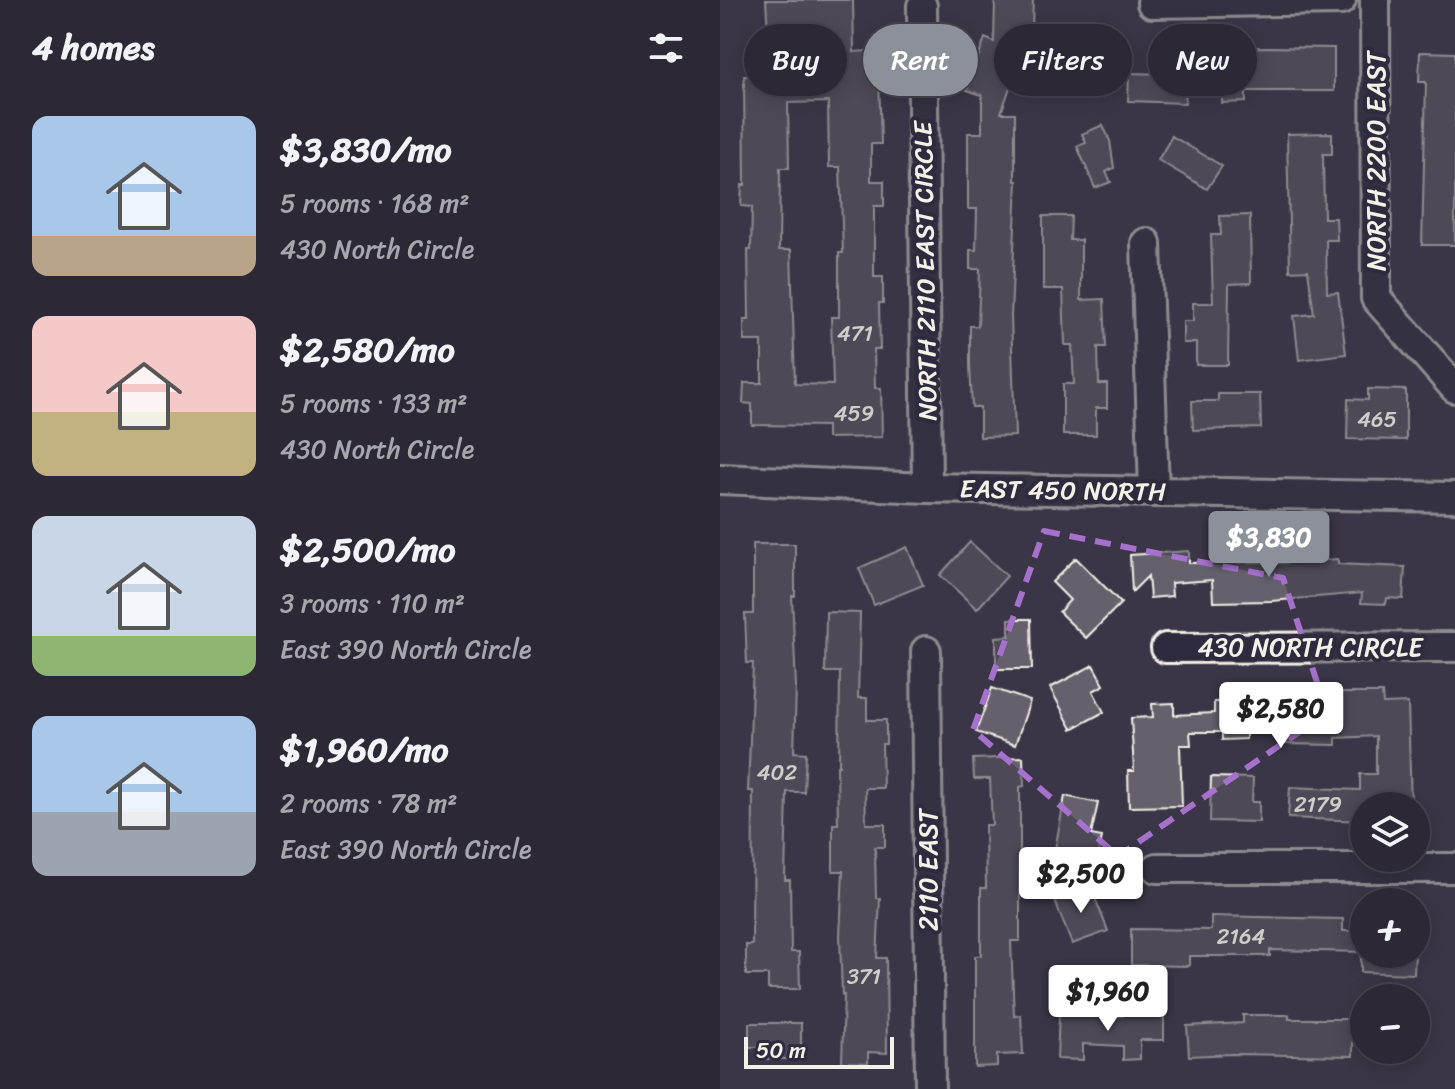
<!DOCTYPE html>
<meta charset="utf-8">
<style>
:root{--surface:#2c2835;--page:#383441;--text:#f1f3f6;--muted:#a6a6ad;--line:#484450;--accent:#8c9099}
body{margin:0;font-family:Sriracha,sans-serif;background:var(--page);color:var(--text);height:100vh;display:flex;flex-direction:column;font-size:30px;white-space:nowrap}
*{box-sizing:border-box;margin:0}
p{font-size:26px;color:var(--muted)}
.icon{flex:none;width:44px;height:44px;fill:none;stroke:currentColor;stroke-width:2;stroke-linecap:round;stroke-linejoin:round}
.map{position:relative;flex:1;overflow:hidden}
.side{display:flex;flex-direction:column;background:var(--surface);width:720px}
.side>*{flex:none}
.guide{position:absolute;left:24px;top:24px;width:590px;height:72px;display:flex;gap:16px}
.buttons{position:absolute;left:630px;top:792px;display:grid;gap:16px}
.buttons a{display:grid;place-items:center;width:80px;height:80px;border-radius:50%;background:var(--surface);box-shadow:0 4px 20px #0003,0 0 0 2px var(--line);font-size:40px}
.scale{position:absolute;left:24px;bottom:20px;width:150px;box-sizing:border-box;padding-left:8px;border:4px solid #f4f1e8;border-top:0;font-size:22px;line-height:28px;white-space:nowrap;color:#f4f1e8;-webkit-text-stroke:6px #2f2a3d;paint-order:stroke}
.price{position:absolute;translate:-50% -68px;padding:0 18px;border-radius:8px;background:#fff;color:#222;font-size:26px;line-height:52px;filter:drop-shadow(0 2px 4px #0008)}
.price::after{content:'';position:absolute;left:50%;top:48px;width:24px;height:18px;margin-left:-12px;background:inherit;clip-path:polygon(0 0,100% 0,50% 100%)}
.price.current{background:var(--accent);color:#fff}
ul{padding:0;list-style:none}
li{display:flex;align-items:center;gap:24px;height:200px;padding:0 32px}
li span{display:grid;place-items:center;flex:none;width:224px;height:160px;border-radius:16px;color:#555}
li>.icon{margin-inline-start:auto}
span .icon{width:96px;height:96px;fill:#fffc;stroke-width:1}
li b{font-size:34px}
h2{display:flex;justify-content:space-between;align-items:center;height:96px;padding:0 32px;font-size:34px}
.pill{padding:0 28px;border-radius:36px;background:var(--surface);box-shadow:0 4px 20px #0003,0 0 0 2px var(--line);font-size:28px;line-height:72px}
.pill.current{background:var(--accent);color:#fff}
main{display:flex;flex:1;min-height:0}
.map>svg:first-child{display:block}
</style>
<main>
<section class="side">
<h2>4 homes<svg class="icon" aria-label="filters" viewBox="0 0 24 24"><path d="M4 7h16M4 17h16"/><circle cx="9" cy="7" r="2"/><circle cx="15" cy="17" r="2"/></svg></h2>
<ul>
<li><span style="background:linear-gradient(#a9c7e8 75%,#b9a48a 0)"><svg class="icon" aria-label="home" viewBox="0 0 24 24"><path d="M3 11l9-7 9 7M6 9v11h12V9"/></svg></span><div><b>$3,830/mo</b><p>5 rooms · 168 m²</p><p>430 North Circle</p></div></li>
<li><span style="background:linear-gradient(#f6c9c9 60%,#c2b280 0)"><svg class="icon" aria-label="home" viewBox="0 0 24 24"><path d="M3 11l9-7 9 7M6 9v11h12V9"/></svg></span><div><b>$2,580/mo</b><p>5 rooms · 133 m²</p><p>430 North Circle</p></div></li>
<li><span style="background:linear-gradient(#c9d6e8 75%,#8fb573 0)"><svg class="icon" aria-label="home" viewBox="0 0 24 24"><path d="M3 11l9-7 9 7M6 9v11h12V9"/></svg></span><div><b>$2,500/mo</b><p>3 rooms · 110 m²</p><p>East 390 North Circle</p></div></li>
<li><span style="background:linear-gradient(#a9c7e8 60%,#9aa5b1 0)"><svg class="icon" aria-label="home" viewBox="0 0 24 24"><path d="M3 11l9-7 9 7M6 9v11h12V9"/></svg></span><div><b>$1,960/mo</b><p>2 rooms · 78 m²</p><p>East 390 North Circle</p></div></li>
</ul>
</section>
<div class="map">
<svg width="735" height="1089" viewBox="0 0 735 1089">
<rect width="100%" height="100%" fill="#3b3647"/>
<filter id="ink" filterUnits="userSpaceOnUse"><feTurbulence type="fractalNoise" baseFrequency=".0125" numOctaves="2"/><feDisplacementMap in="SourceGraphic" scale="16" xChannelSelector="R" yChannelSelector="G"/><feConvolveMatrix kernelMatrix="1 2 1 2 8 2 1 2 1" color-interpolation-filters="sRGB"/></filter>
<g filter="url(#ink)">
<path fill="#65616c" stroke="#f4f1e8" stroke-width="2" fill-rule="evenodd" d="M46,0h87l1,52 14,-1v23h11l2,70h-10v37h13v25h-10v71h9v26h-4l1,46h-6l1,39h6l1,49 -55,1v-12l-75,-1v-21l-9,-1 1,-20h18v-42h-18v-21h5l-1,-70h3l1,-43 -11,-1 1,-21h3l-1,-109h11v-27h14zM108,102l1,65h11l3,86h-4v64h-8l2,68 -38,-1 -4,-134h-12l1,-82h9l-1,-65z
M275,0h38l-1,25 -31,88h14v68h2l-6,135 4,120 -35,1v-30h-8l-2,-42v-39h8l2,-57h-10v-19h6l1,-41h-9v-76h14v-38l-15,-5 18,-52 9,4z
M362,23l3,21 10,-2 3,17 -11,2 3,21 -29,4 -2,-18 -8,1 -7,-40z
M546,47l68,1v43h-88v11l-24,1v-16l-36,2 -1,14 -57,-2 1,-28 34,1v-8l49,2v-19z
M700,52l35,1v192h-33l4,-163h-7z
M383,125l7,16 4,27 -8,4 5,10 -16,6 -18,-42 9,-3 -4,-9z
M612,133v21h-9l1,64h12l1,22h-11l1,53 11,-1 8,62 -47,6 -5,-44 20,-2 -6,-44 -18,1 -3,-137z
M452,136l50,30 -15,23 -49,-29z
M530,215l1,68 -22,1 -1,81h-32v-22h-13v-22h10v-18h20l-2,-68h10l-1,-19z
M323,216h28l-1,24h11v60l23,-1 2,48h-8l1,37h8v24h-11v27h-33v-51h11l-2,-39h-7l-2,-56h-20z
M648,389l38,1v50l-59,-1 1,-40 20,1z
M498,394h42l1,34 -68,2 -1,-29h26z
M250,542l37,34 -30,33 -37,-34z
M33,544h42v52h-3l4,91 -2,65 12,1 -2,39h-17l-2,88h5l1,72h8l1,37h-32v-14h-22v-30h6l1,-154h-5l5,-128h-6l-2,-49h8z
M187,547l16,38 -49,20 -15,-37z
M469,551v12l81,-1v2l68,-5v5l67,3 -2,32 -16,-1 -1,6 -25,-1 1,-10 -91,8 -58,1 -1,-22 -41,3 1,13 -22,2 -2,-22 -16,16 -2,-37z
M356,558l45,45 -35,35 -27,-26 11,-12 -18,-18z
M106,612l34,1 -2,85h9v22h19v24h-4l1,44h-18l1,36h19v23h-10l1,51h4l-3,60h9l1,95 -19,-1v11l-26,-1 2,-67h-2l-2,-59 3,-65h-10v-47h5l-1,-58h2l1,-94h-15z
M289,619h22l1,50h-36v-32l13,-1z
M373,665l11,20 -11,6 11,21 -32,17 -22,-41z
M272,688l38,13 -15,44 -39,-13z
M606,693h56l1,11 25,-1 3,103h-47v15l-76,-3 2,-31 70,3v-16h16v-38l-40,2v7l-51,-1v-18l-39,1v12l-24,1v-8h-32l1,13h-11l2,61 -53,1 -1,-36h6l-3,-53 22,-1 -1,-13 22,-1v12l40,-2v-11h50v3l62,2z
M303,757l1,29 -4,1v154h-9l3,75 7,-1 2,39 -26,1v11l-22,1v-111l6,-1v-67h5l-1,-63h7l-2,-46h-16l-1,-20z
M491,777l42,1 -1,24h7v20l-49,-1z
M345,796l33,7 -7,32 11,2 -7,31 -42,-8z
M370,885l18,46 -36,13 -18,-45z
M491,916l132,3v12h21v21l-94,-2v6h-81v10l-58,-1v-36l80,1z
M641,954h54l-1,20 -53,-2z
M444,1012v28h-24v19l-17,1v-14l-40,-2v16l-26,-1 2,-46 63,3v-3z
M523,1015h46v4h64v37l-121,-2 -43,2 -2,-30 56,-3z
M29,1023h52v36h-41v-12h-11z"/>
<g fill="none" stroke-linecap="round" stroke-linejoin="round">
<g stroke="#f4f1e8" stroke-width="34">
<path id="minor" d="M655,0l1,298 79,90
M432,3l189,-3
M202,6l5,482
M426,243l8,249
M0,479l207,9 528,9
M446,648l289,-1
M206,651l4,438
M437,868h298"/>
</g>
<use href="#minor" stroke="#2f2a3d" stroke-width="28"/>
</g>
</g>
<path d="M0 0H735V1089H0ZM324,531l239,47 44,135 -209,143 -145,-126z" fill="#3b3647" fill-opacity=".55" fill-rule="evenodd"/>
<path fill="none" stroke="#a571cd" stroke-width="6" stroke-dasharray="16 10" stroke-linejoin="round" d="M324,531l239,47 44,135 -209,143 -145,-126z"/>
<g text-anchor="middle" stroke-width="8" stroke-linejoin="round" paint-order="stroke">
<g font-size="22" fill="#d0cdc9">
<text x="135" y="341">471</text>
<text x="134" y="421">459</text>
<text x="657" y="427">465</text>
<text x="57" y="780">402</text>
<text x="598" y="812">2179</text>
<text x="521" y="944">2164</text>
<text x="144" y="984">371</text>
</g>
<g font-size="26" fill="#f4f1e8" stroke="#2f2a3d">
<text transform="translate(656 161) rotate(-90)" y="9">NORTH 2200 EAST</text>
<text transform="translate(205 271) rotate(-91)" y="9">NORTH 2110 EAST CIRCLE</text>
<text transform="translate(343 490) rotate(1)" y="9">EAST 450 NORTH</text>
<text x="590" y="656">430 NORTH CIRCLE</text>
<text transform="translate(208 870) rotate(-90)" y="9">2110 EAST</text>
</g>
</g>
</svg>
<div class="buttons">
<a><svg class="icon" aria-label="layers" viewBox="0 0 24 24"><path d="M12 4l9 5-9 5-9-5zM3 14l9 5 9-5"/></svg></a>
<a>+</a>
<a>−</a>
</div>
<div class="scale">50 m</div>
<b class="price current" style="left:549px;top:579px">$3,830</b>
<b class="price" style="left:561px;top:750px">$2,580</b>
<b class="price" style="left:361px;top:915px">$2,500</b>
<b class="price" style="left:388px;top:1033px">$1,960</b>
<div class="guide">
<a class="pill">Buy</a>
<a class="pill current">Rent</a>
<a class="pill">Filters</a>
<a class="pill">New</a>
</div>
</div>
</main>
